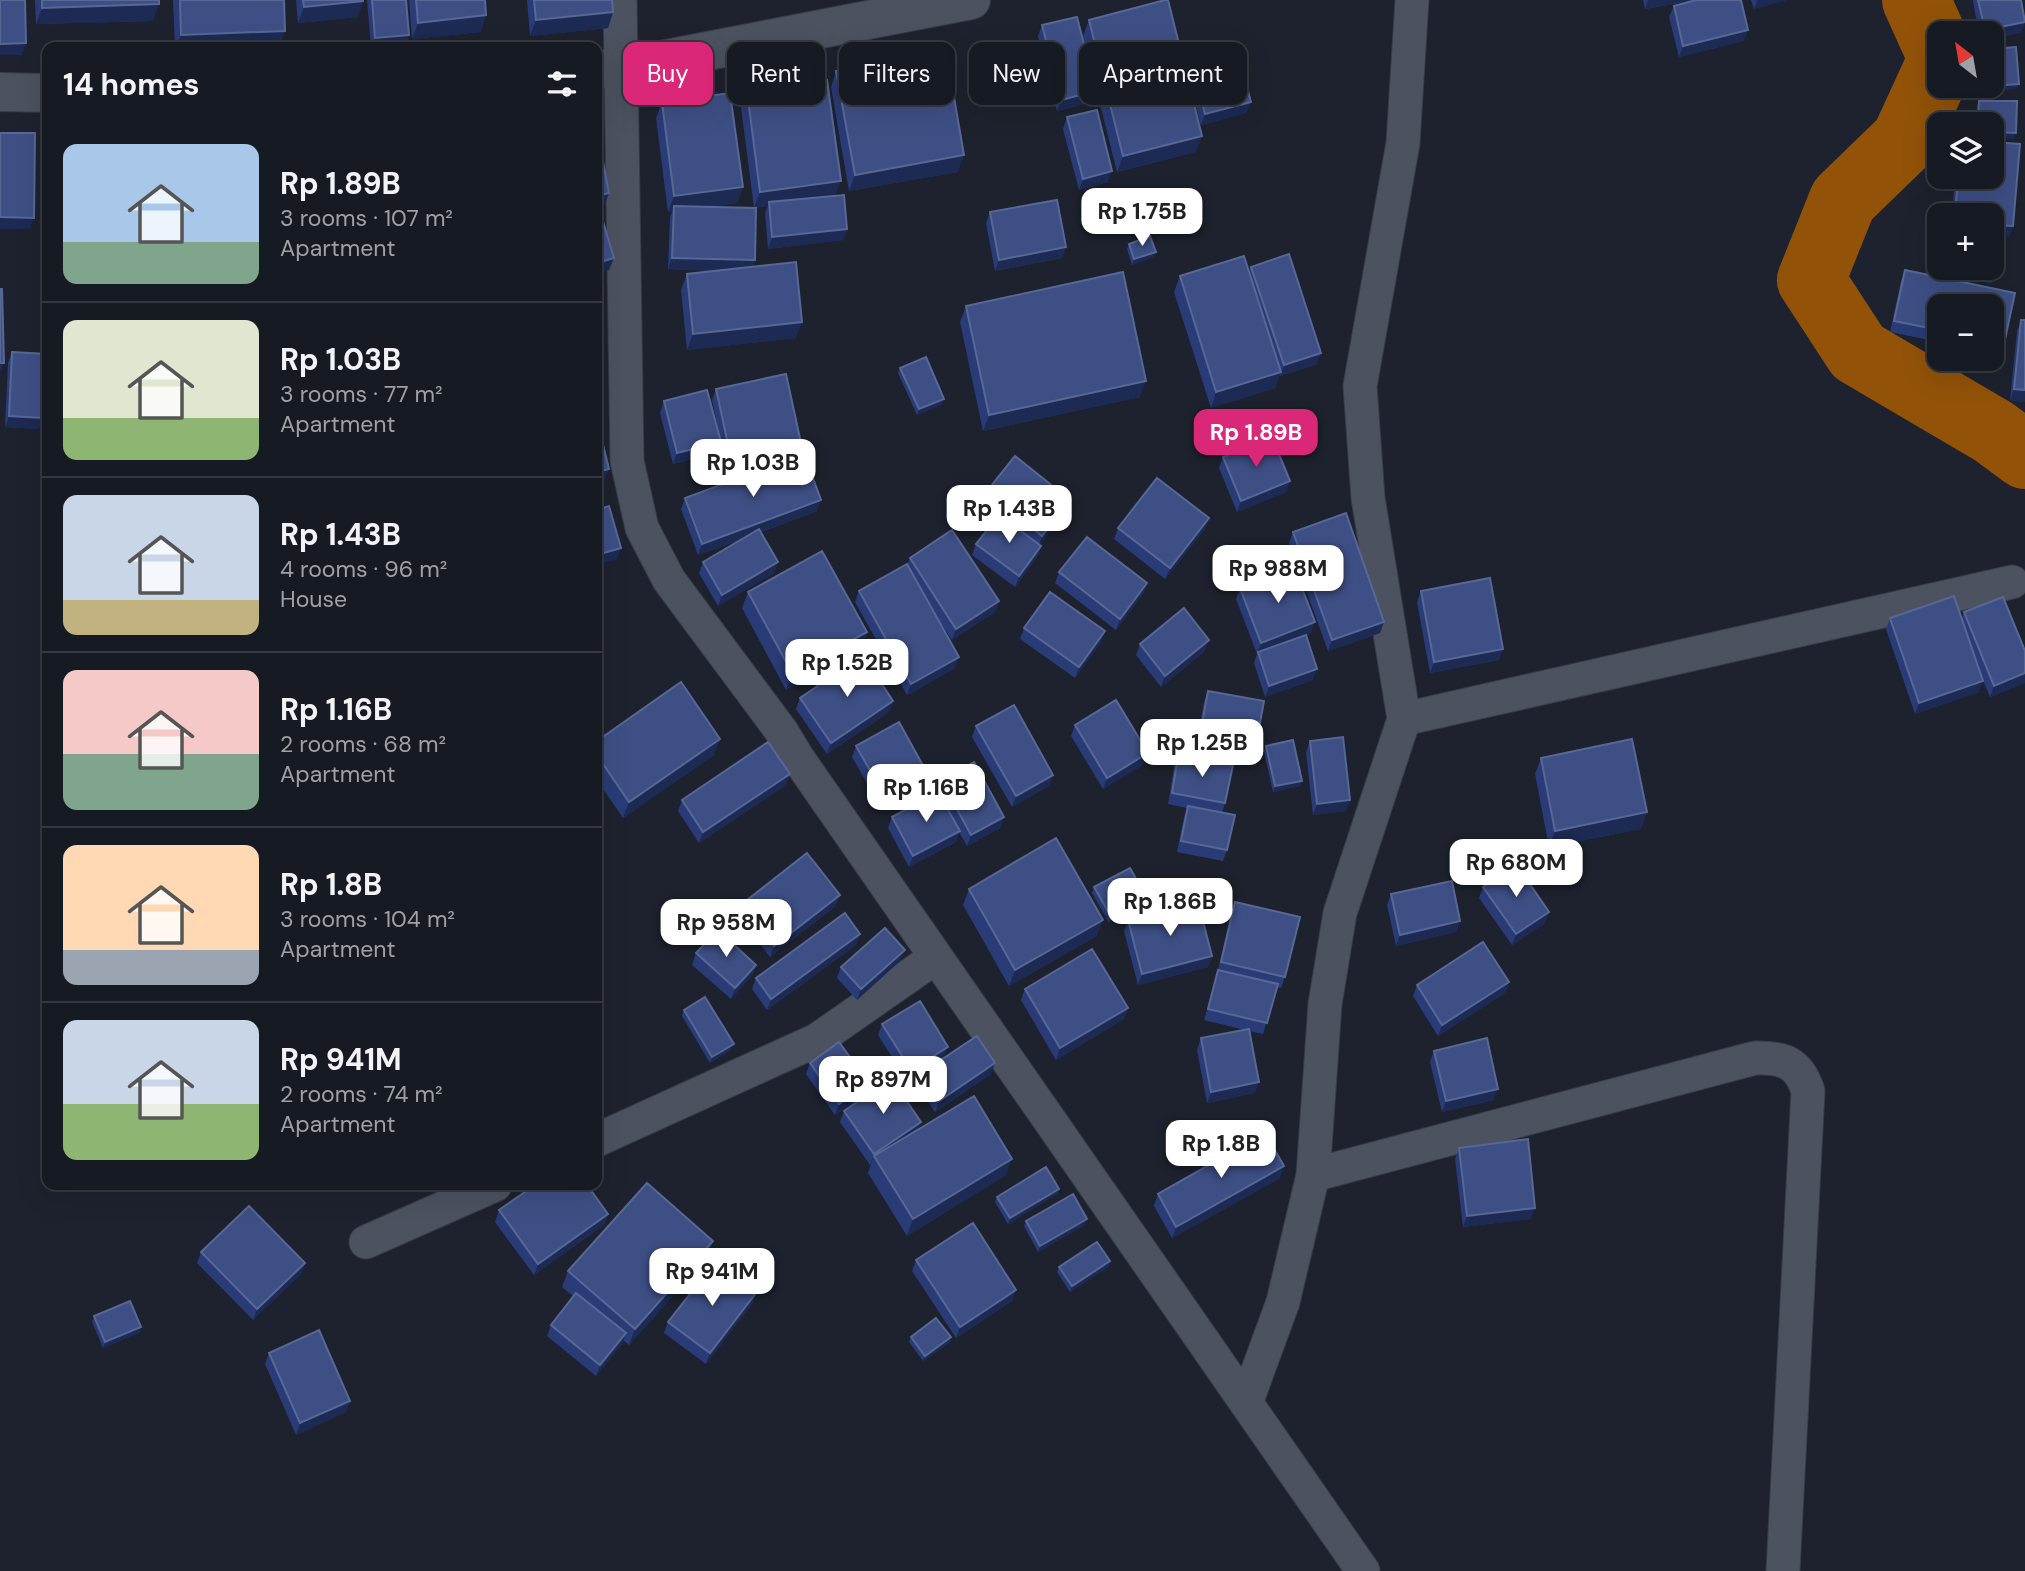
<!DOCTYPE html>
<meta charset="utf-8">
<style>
:root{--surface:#161a22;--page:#23272f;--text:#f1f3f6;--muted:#9ea1a5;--line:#353840;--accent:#db2777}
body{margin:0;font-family:"DM Sans",sans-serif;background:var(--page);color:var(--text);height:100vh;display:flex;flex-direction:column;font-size:26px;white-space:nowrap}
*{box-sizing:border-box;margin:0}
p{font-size:23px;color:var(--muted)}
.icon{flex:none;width:38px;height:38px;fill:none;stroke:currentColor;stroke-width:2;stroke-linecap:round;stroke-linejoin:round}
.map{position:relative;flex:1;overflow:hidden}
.sheet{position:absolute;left:42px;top:42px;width:560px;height:1148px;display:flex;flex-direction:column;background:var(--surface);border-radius:14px;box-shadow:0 7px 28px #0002,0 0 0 2px var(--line)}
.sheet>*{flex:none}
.hud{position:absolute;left:623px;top:42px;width:665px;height:63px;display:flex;gap:14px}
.needle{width:46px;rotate:329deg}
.fabs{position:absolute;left:1927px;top:21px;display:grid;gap:14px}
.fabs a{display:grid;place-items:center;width:77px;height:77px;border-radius:14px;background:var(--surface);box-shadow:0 7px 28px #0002,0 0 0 2px var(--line);font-size:35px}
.price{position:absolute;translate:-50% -60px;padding:0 16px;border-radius:14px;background:#fff;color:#222;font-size:23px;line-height:46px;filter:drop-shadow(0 2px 4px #0008)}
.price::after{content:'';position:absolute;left:50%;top:42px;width:21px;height:16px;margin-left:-10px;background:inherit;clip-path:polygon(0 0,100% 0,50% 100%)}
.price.active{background:var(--accent);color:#fff}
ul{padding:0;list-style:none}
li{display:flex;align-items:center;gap:21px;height:175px;padding:0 21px}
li+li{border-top:2px solid var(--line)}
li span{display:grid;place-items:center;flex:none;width:196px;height:140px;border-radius:14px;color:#555}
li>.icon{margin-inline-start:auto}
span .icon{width:84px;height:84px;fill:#fffc;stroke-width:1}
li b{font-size:30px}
h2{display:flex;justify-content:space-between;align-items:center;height:84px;padding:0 21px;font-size:30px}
.tag{padding:0 24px;border-radius:14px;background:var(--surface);box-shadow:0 7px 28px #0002,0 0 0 2px var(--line);font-size:24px;line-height:63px}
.tag.active{background:var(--accent);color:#fff}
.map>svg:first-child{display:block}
</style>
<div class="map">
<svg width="2025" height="1571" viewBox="0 0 2025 1571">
<rect width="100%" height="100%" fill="#1d222e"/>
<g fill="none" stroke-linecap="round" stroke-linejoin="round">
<path stroke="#925308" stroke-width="68" d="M1916,0l23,51
M1939,66l-34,74 -62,60 -32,80 47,72 136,80 31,23"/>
<g stroke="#383c47" stroke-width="35">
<path id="minor" d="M620,0l7,461 15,67 27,52 113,152 15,25 566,814
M1404,719l608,-137
M597,1140l220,-100 119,-83
M1313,1175l442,-117c29,-1 44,5 53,33l-25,480
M366,1242l129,-57
M1246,1403l37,-101 30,-127 12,-171 15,-91 64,-194 -36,-221 -8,-112 43,-243 9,-143"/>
</g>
<g stroke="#383c47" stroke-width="40">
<path id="tertiary" d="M597,69l23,-1 351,-68
M0,92l47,1"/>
</g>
<use href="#minor" stroke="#4c5260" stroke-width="33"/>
<use href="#tertiary" stroke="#4c5260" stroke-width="38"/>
</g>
<path fill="#293c77" d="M35,0h124l-6,21 -117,3z
M173,0h111l-5,47h-104z
M296,0h67l-5,17 -60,6z
M367,0h39l3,35 -4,11 -34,1z
M409,0h76l-4,32 -69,7z
M527,0h85l1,12 -5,16 -78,8z
M1643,0h53l-51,9z
M1751,0h35l-32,9z
M1973,0h48v33h-42l-6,-31z
M1674,6l70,35 -65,16 -10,-40z
M1089,20l107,132 -79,20 -34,-136z
M1042,25l50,77 -35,9 -19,-75z
M1189,55l62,47 -5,11 -45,12 -16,-59z
M836,71l122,101 -109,19 -18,-104z
M747,91l88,105 12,33 -4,11 -75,9 -3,-36 3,-7 -14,2 -13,-101z
M1979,101l35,38 -22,-15h-16l1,-18z
M662,102l81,85 -6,16 -29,4 45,60 43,71 -109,12 -6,-60 6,-16 30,-3 -49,-2 2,-52 2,-5h-4l-12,-94z
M1067,117l41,65 -29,8 -16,-61z
M47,138v153h-5l-1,-136z
M1955,177h37l21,49 -4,11 -17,-22h-40z
M990,212l76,35 -4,11 -67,13 -9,-48z
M1129,244l24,13 -21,8 -5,-16z
M1251,267l66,97 -37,12 -1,-1 -4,13 -64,20 -37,-116 6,-16 69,-4z
M1948,268h44l1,10 -2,5 -44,-7z
M1905,270l110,23 -11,51 -4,11 -8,-2v-47h-53v36l-49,-10 11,-51z
M966,306l174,91 -157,34 -23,-109z
M2021,320l4,82 -15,-2 7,-69z
M12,352l27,77 -34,-2 3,-64z
M900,368l42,36 -25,11 -19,-42z
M716,389l85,54 -4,11 -70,15 -15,-69z
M664,401l57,41 -4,11 -44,11 -13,-51z
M1223,457l67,24 -4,11 -49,20 -18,-44z
M987,491l79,20 -27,34 2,1 -4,11 -22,30 -43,-32 4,-11 25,-27 -18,-15z
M685,498l132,13 -56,21 17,30 -4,11 -56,33 -19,-33 4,-11 42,-24 -47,17 -17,-46z
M1209,518l-4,11 -40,50 -51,-40 4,-11z
M1293,532l87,101 -52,18 -39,-108z
M910,558l89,43 -4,11 -43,28 -21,-32 24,60 -48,27 -52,-93 4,-11 48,-26z
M1059,572l88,11 -4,11 -27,36 -61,-47z
M1240,588l71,45 -5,3 7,44 -48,17 -11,-34 3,-9 -21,-55z
M1421,591l82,58 -4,11 -69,13 -13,-71z
M748,592l119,40 -6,17 -75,41 -44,-82z
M1964,612l61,39v32l-35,14 -10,-24 -1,19 -64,22 -29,-85 4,-11h72z
M1024,628l77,14 -26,36 -55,-39z
M1140,644l65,7 -44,36 -25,-32z
M1208,691l47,59 -4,11 -56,-10 9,-49z
M800,698l93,3 -4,11 -62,42 -31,-45z
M1075,725l73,28 -4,11 -41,25 -32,-53z
M976,726l73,60 -37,21 -40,-70z
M597,741l117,14 -91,63 -26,-38z
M1310,741l36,70 -33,4 -7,-63z
M856,746l66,36 -42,24 -28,-49z
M1266,746l36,35 -2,5 -27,6 -9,-41z
M1178,756l47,47 -3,10 5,37 -4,11 -46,-9 7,-35 3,-9 -19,-4 6,-37z
M1541,758l106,54 -6,17 -92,18 -14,-73z
M941,780l63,37 -4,11 -33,18 -8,-14 -3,10 -47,25 -21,-39 4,-11 45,-25v-1z
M786,785l-87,58 -21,-32 4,-11z
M1094,887l53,11 -3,6 -35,19 -17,-30z
M1483,887l62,36 -33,22 -33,-47z
M969,889l128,47 -88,50 -46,-81z
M1391,894l69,27 -4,11 -60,14 -9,-41z
M1235,902l50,75 -4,11 -4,-1 -14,47 -14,-3 6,62 -48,10 -10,-53 4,-12 44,-8 -41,-10 13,-46 14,-61z
M742,904l94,2 -66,51 -32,-42z
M1128,920l84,36 -4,11 -70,18 -14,-54z
M860,934l-4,11 -89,65 -15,-21 4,-11z
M696,953l60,12 -4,11 -21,23 -39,-34z
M900,961l-43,39 -20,-22 4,-11z
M1509,982l-4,11 -67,43 -25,-40 4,-11z
M1025,989l103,19 -4,11 -68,41 -35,-60z
M684,1010l47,40 -21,13 -28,-47z
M882,1024l62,34 -37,23 -29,-46z
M1434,1051l60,49 -52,12 -12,-50z
M810,1063l55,31 -30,21 -29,-41z
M920,1074h71l-56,38 -19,-27z
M844,1111l77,11 -3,8 88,45 -99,61 -39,-63 3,-9 -1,1 -30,-43z
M1459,1148l72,71 -68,8 -8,-68z
M1280,1178l-108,60 -18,-32 4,-12z
M1059,1189l-2,5 -49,30 -13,-22 2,-5z
M499,1210l109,4 -4,11 -70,50 -39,-53z
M1026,1221l59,4 -47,27 -14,-26z
M713,1241l-5,16 -79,88 -6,-5 -1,4 -26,32 -49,-40 4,-11 23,-28 -12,-10 6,-16z
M201,1252l104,11 -4,11 -48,46 -56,-57z
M916,1260l96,41 -56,37 -44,-67z
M1110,1261l-2,6 -38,25 -13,-20 2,-5z
M756,1293l-4,11 -46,60 -42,-31 4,-11z
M94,1316l47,11 -2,6 -36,15 -11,-26z
M911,1337h40l-2,6 -26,18 -14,-19z
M269,1353l81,48 -4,11 -50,23 -31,-71z"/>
<path fill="#1c2a54" d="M1648,0h48l-51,9z
M1757,0h29l-32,9z
M363,1l-5,16 -60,6 6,-16z
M159,4l-6,17 -117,3 6,-16z
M613,12l-5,16 -78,8 6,-16z
M486,15l-5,17 -69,7 6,-16z
M2025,22l-4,11 -29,6v-6h-8l1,-3z
M1748,30l-4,11 -65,16 4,-11z
M285,31l-6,16h-103l5,-12z
M409,35l-4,11 -33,1 3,-9z
M26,43l-4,12h-22v-11z
M2019,84l-2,5 -35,3 2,-6z
M1096,91l-4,11 -35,9 4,-11z
M1251,102l-5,11 -45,12 4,-11z
M1992,132l24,1 -2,6 -22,-1z
M1202,136l-6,16 -79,20 6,-16z
M964,155l-6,17 -109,19 6,-16z
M1112,171l-4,11 -29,8 4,-11z
M841,181l-6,16 -66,5 -1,4 -14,2 6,-16z
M743,187l-6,16 -63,9v-6l-2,6h-4l6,-16z
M609,193l-4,11 -8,2v-10z
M0,217l34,1 -4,11h-30z
M1992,225l21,1 -4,11 -17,-1z
M847,229l-4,11 -75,9 4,-12z
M1066,247l-4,11 -67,13 4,-11z
M1156,252l-3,5 -21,8 2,-6z
M614,258l-5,12 -12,3v-10z
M672,258l83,2 -4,12 -83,-3z
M47,277v14h-5z
M802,322l-6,16 -109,12 6,-16z
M1321,353l-4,11 -37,12 4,-11z
M0,363h4l-4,10z
M1281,372l-6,16 -64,20 5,-16z
M1146,381l-6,16 -157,34 6,-16z
M2014,389l11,1v12l-15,-2z
M944,399l-2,5 -25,11 2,-6z
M9,416l34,2 -4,11 -34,-2z
M721,442l-4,11 -44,11 4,-11z
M801,443l-4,11 -70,15 4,-11z
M609,469l-6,16 -6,2v-15z
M1290,481l-4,11 -49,20 4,-11z
M821,500l-4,11 -119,44 4,-11z
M1070,500l-4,11 -28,36 4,-11z
M1209,518l-4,11 -40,50 5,-11z
M1041,546l-4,11 -22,30 4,-11z
M621,548l-4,11 -20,6v-10z
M778,562l-4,11 -56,33 4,-11z
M1147,583l-4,11 -27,36 4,-11z
M999,601l-4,11 -43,28 4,-11z
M1315,622l-4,11 -54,21 4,-11z
M1384,622l-4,11 -52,18 4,-11z
M1105,631l-4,11 -26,36 4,-11z
M867,632l-6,17 -75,41 6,-17z
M1209,640l-4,11 -44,36 4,-11z
M1503,649l-4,11 -69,13 4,-11z
M959,657l-4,11 -48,27 4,-11z
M1317,669l-4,11 -48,17 4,-11z
M2025,673v10l-35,14 4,-11z
M1983,681l-4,11 -64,22 4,-11z
M893,701l-4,11 -62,42 4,-11z
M720,739l-6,16 -91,63 6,-16z
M1148,753l-4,11 -41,25 4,-11z
M926,771l-4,11 -42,24 4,-11z
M790,774l-4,11 -87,58 4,-11z
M1053,775l-4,11 -37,21 4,-11z
M1302,781l-2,5 -27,6 2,-6z
M1350,800l-4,11 -33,4 4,-11z
M1647,812l-6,17 -92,18 6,-16z
M1004,817l-4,11 -33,18 4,-11z
M960,831l-4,11 -47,25 4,-11z
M840,895l-4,11 -66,51 4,-11z
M1147,898l-3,6 -35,19 2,-6z
M1549,912l-4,11 -33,22 4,-11z
M1103,920l-6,16 -88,50 6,-16z
M1460,921l-4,11 -60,14 4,-11z
M860,934l-4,11 -89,65 4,-11z
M905,950l-5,11 -43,39 4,-11z
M1212,956l-4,11 -70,18 4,-11z
M756,965l-4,11 -21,23 4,-11z
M1509,982l-4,11 -67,43 4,-11z
M1128,1008l-4,11 -68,41 4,-12z
M734,1044l-3,6 -21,13 2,-6z
M948,1047l-4,11 -37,23 4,-11z
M995,1063l-4,11 -56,38 4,-11z
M1259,1082l-4,11 -48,10 4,-11z
M869,1083l-4,11 -30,21 4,-11z
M1498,1089l-4,11 -52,12 4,-11z
M921,1122l-4,11 -43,23 -3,8 -1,1 4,-11z
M1012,1159l-6,16 -99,61 6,-17z
M1284,1166l-4,12 -108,60 4,-11z
M1059,1189l-2,5 -49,30 2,-6z
M1535,1208l-4,11 -68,8 4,-11z
M608,1214l-4,11 -70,50 4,-11z
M1087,1219l-2,6 -47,27 2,-6z
M713,1241l-5,16 -79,88 6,-16z
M1110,1261l-2,6 -38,25 2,-6z
M305,1263l-4,11 -48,46 4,-11z
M1016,1290l-4,11 -56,37 4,-11z
M756,1293l-4,11 -46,60 4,-11z
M141,1327l-2,6 -36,15 2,-6z
M626,1333l-4,11 -26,32 4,-11z
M951,1337l-2,6 -26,18 2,-5z
M350,1401l-4,11 -50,23 4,-12z"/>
<path fill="#3e4f85" stroke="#586896" stroke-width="2" d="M0,0h25l1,43 -26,1z
M42,0h117v4l-117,4z
M180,0h104l1,31 -104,4z
M303,0h60v1l-59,6z
M372,0h34l3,35 -34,3z
M416,0h69l1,15 -68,8z
M534,0h78l1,12 -77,8z
M1165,0h3l34,136 -79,20 -34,-136z
M1696,0h45l7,30 -65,16 -9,-40z
M1978,0h43l4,22 -40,8z
M1077,17l19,74 -35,9 -19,-75z
M1235,43l16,59 -46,12 -16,-59z
M2016,47l3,37 -27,2v-37z
M946,51l18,104 -109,20 -19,-104z
M827,80l14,101 -81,11 -13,-101z
M730,93l13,94 -69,9 -12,-94z
M1979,101h38l-1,32 -24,-1v-8h-14z
M1097,110l15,61 -29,8 -16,-62z
M597,130l12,63 -12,3z
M0,133h35l-1,85 -34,-1z
M1992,142l28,2 -7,82 -21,-1v-10h-37l3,-38h34z
M844,195l3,34 -75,8 -3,-35z
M1057,200l9,47 -67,13 -9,-48z
M674,206l82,2 -1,52 -83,-2z
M601,215l13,43 -17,5v-47z
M1150,236l6,16 -22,7 -5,-15z
M1992,247l6,1 -5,30 -44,-8v-2h43z
M1289,254l32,99 -37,12 -33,-98z
M1244,256l37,116 -65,20 -36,-116z
M796,262l6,60 -109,12 -6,-60z
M1905,270l110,23 -11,51 -12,-3v-35h-53v24l-45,-9z
M1123,272l23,109 -157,34 -23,-109z
M0,289h2l2,74h-4z
M2021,320h4v70l-11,-1z
M12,352l35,2 -4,64 -34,-2z
M926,357l18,42 -25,10 -19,-41z
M786,374l15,69 -70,15 -15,-69z
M707,390l14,52 -44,11 -13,-52z
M597,421l12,48 -12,3z
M1272,437l18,44 -49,20 -18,-44z
M804,454l17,46 -119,44 -17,-46z
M1015,456l55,44 -28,36 -55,-45z
M1157,478l52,40 -39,50 -52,-40z
M609,506l12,42 -24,7v-45z
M1346,513l38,109 -52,18 -39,-108z
M999,515l42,31 -22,30 -43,-32z
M759,529l19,33 -56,33 -19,-33z
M952,530l47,71 -43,28 -46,-71z
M1087,537l60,46 -27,36 -61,-47z
M822,551l45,81 -75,41 -44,-81z
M907,564l52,93 -48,27 -52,-93z
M1294,567l21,55 -54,21 -21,-55z
M1490,578l13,71 -69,13 -13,-71z
M1050,592l55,39 -26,36 -55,-39z
M1954,596l29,85 -64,22 -29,-85z
M2003,597l22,54v22l-31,13 -30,-74z
M1184,608l25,32 -44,36 -25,-32z
M1306,635l11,34 -48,17 -11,-34z
M863,655l30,46 -62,42 -31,-45z
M681,682l39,57 -91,63 -32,-47v-14z
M1208,691l56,10 -9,49 -56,-10z
M1116,700l32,53 -41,25 -32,-53z
M1014,705l39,70 -37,21 -40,-70z
M899,722l27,49 -42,24 -28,-49z
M1343,737l7,63 -33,4 -7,-63z
M1632,739l15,73 -92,19 -14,-73z
M1293,740l9,41 -27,5 -9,-40z
M768,742l22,32 -87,58 -21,-32z
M1178,756l55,9 -8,38 -53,-10z
M974,762l30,55 -33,18 -30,-55z
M938,792l22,39 -47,25 -21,-39z
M1188,806l47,9 -8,35 -46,-9z
M1056,838l47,82 -88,50 -46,-81z
M807,853l33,42 -66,51 -32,-42z
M1516,864l33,48 -33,22 -33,-47z
M1130,868l17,30 -36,19 -17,-30z
M1452,881l8,40 -60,14 -9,-41z
M1198,902l14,54 -70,18 -14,-54z
M1235,902l65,15 -15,60 -64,-15z
M845,913l15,21 -89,65 -15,-21z
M885,928l20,22 -44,39 -20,-22z
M718,930l38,35 -21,23 -39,-35z
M1483,942l26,40 -67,43 -25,-40z
M1092,949l36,59 -68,40 -35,-59z
M1218,970l60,14 -11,39 -59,-14z
M705,997l29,47 -22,13 -28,-47z
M920,1001l28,46 -37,23 -29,-46z
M1249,1029l10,53 -48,10 -10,-54z
M977,1036l18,27 -56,38 -19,-27z
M1487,1038l11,51 -52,12 -12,-50z
M839,1042l30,41 -30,21 -29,-41z
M891,1078l30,44 -47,32 -30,-43z
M974,1096l38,63 -99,60 -39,-63z
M1265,1133l19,33 -108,61 -18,-33z
M1528,1139l7,69 -68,8 -8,-68z
M1046,1167l13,22 -49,29 -13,-21z
M647,1183l66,58 -78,88 -67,-58z
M535,1185h52l21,29 -70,50 -39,-54z
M1073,1194l14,25 -47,27 -14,-25z
M249,1206l56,57 -48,46 -56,-57z
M973,1223l43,67 -56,37 -44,-67z
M1097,1242l13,19 -38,25 -13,-19z
M715,1262l41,31 -46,60 -42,-31z
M576,1293l50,40 -26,32 -49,-40z
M130,1301l11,26 -36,15 -11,-26z
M936,1318l15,19 -26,19 -14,-19z
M319,1330l31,71 -50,22 -31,-70z"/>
</svg>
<div class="fabs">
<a><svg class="needle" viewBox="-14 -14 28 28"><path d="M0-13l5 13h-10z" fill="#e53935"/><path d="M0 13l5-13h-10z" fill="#9ea1a5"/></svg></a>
<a><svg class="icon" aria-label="layers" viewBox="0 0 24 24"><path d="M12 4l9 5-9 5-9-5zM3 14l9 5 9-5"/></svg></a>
<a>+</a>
<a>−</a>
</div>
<b class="price" style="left:1142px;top:248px">Rp 1.75B</b>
<b class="price active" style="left:1256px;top:469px">Rp 1.89B</b>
<b class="price" style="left:753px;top:499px">Rp 1.03B</b>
<b class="price" style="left:1009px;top:545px">Rp 1.43B</b>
<b class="price" style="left:1278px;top:605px">Rp 988M</b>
<b class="price" style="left:847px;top:699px">Rp 1.52B</b>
<b class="price" style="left:1202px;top:779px">Rp 1.25B</b>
<b class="price" style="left:926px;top:824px">Rp 1.16B</b>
<b class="price" style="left:1516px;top:899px">Rp 680M</b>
<b class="price" style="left:1170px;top:938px">Rp 1.86B</b>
<b class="price" style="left:726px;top:959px">Rp 958M</b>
<b class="price" style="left:883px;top:1116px">Rp 897M</b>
<b class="price" style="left:1221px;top:1180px">Rp 1.8B</b>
<b class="price" style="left:712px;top:1308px">Rp 941M</b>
<div class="hud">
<a class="tag active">Buy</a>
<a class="tag">Rent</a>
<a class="tag">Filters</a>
<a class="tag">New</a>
<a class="tag">Apartment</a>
</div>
<section class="sheet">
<h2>14 homes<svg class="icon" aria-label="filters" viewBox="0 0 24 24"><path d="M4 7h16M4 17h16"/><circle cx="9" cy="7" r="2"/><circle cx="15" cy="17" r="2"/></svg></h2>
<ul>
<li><span style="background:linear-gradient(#a9c7e8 70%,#7fa58c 0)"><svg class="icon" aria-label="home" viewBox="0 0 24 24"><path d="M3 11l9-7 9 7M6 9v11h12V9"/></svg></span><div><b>Rp 1.89B</b><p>3 rooms · 107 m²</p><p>Apartment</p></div></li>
<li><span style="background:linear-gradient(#dfe7d0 70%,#8fb573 0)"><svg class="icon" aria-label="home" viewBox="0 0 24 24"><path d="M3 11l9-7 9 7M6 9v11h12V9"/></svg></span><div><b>Rp 1.03B</b><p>3 rooms · 77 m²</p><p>Apartment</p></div></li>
<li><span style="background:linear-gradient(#c9d6e8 75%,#c2b280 0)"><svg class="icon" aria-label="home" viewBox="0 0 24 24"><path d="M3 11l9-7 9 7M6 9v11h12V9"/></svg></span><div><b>Rp 1.43B</b><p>4 rooms · 96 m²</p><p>House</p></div></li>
<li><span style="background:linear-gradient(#f6c9c9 60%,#7fa58c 0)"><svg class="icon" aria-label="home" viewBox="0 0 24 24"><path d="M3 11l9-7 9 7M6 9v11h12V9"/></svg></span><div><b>Rp 1.16B</b><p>2 rooms · 68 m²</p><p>Apartment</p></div></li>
<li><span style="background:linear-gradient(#ffd9b3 75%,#9aa5b1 0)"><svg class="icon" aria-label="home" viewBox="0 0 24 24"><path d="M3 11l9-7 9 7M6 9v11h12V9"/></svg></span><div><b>Rp 1.8B</b><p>3 rooms · 104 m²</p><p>Apartment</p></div></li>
<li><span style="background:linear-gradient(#c9d6e8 60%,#8fb573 0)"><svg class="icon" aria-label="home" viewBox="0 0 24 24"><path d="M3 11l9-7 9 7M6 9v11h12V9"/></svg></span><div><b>Rp 941M</b><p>2 rooms · 74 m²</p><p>Apartment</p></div></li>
</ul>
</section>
</div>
